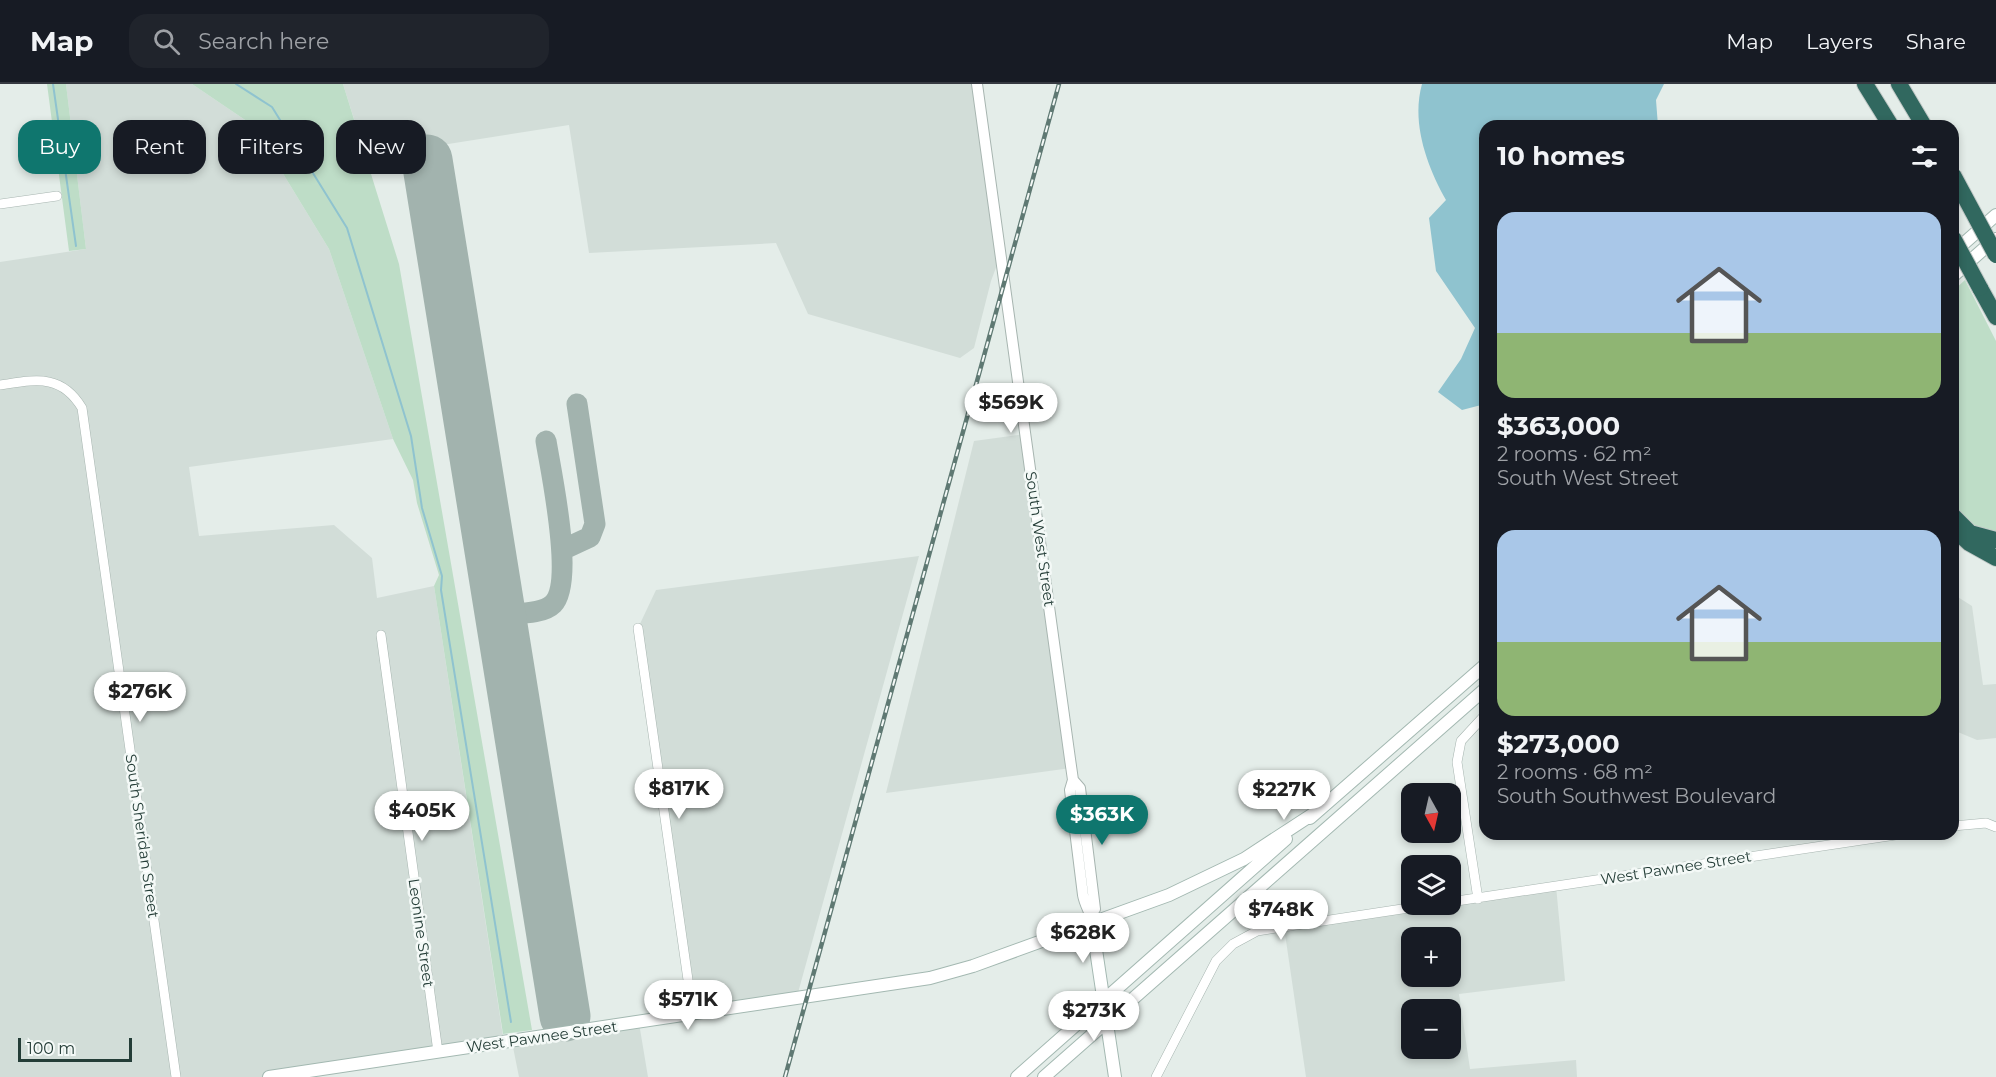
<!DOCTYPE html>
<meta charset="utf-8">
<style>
:root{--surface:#171b24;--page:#20242c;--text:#f1f3f6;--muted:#9ea1a6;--line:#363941;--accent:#0f766e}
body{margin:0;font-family:Montserrat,sans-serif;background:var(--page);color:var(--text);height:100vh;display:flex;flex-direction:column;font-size:22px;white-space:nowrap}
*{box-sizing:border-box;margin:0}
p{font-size:20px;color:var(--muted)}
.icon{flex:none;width:33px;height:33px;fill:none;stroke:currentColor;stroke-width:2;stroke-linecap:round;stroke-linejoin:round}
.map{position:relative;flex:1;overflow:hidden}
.drawer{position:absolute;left:1479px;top:36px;width:480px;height:720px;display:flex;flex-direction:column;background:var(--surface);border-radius:18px;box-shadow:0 3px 9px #0003}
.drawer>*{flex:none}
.banner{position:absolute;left:18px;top:36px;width:570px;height:54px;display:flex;gap:12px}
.needle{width:39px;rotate:172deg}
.buttons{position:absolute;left:1401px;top:699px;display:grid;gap:12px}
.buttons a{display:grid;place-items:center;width:60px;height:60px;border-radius:12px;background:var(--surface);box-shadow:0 3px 9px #0003;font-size:30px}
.scale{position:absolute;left:18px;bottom:15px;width:114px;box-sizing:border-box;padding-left:6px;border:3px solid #243d37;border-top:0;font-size:16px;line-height:21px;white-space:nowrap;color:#243d37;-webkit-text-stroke:4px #f4f9f7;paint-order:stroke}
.price{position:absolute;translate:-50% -51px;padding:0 14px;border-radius:21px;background:#fff;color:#222;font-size:20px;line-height:39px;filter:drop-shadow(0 2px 3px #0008)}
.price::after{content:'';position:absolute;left:50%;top:36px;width:18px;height:14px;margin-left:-9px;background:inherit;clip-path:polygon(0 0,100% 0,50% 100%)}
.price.active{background:var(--accent);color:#fff}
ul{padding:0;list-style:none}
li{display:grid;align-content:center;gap:12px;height:318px;padding:0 18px}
li span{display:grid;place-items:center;height:186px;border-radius:18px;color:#555}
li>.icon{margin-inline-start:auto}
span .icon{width:108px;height:108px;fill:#fffc;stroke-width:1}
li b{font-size:26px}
h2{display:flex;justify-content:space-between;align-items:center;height:72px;padding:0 18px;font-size:26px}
.tag{padding:0 21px;border-radius:18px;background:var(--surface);box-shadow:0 3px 9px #0003;font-size:21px;line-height:54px}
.tag.active{background:var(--accent);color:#fff}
header{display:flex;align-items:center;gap:36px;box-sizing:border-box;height:84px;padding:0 30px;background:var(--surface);border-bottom:2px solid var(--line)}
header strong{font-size:28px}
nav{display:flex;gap:33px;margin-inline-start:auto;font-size:21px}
.search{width:420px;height:54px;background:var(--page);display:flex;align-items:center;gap:15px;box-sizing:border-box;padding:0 21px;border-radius:18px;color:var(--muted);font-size:22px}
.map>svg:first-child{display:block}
</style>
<header>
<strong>Map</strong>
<div class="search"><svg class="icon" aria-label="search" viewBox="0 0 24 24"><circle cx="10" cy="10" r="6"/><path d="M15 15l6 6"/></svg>Search here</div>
<nav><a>Map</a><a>Layers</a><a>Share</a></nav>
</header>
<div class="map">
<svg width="1996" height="993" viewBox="0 0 1996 993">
<rect width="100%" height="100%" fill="#e4ede9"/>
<path fill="#d2ddd8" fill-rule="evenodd" d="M66,0h126l62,42 75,123 64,190 -204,28 10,69 135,-11 38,33 5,40 57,-12 70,457 -235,34h-269v-815l86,-13z
M343,0h634l24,170 -10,27 -17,67 -14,10 -152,-44 -32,-71 -187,10 -20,-128 -203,32z
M1026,350l45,334 -185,25 88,-352z
M919,472l-123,444 -103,15 -55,-387 18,-38z
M1953,510l19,12 11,79 13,-1v54l-19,2 -24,-10z
M1556,802l9,95 -106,13 11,75 106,-9 1,17h-271l-22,-150 150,-22 16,-1zM1412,854h38v38h-38zM1412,926h38v38h-38z
M639,939l9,54h-129l-7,-35z"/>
<path fill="#beddc7" d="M47,0h19l20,165 -17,2z
M192,0h151l56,180 133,766 -29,4 -69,-448 5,-11 -22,-72 -4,-23 -20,-41 -64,-190 -75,-123z
M1965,196l31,61v193c-20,-2 -31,-12 -43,-27v-216z"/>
<path fill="#8fc3cf" d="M1422,0h242l-8,16 2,26h-173v278l-23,6 -24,-18 23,-33 14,-31 -39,-57 -7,-53 17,-18c-19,-34 -35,-77 -24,-116z"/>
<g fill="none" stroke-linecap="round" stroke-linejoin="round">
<path stroke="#8fc3cf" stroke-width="2" d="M53,0l23,162
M236,0l36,23 75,121 64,208 11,72 20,68 -1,14 70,432"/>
<path stroke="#a2b3ae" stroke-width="21" d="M562,466l28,-13 5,-13 -18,-120
M500,531c15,-2 42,0 53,-11 22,-22 -2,-132 -7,-163"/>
<path stroke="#a2b3ae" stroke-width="51" d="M427,76l138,856"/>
<g stroke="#a7b5b0" stroke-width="10">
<path id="minor" d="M0,120l57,-8
M0,301c35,-5 61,-12 82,23l94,669
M638,544l55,387
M381,551l57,417
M1953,742l33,-3 10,4
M1478,815l-21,-137 4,-21 24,-26
M1450,818l452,-68
M1156,993l60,-116 17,-17 24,-13 178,-27"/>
</g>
<g stroke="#a7b5b0" stroke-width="12">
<path id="tertiary" d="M977,0l93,675 3,21 -3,10 13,105c2,11 8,18 9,28
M1073,696l7,8 15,121 -4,6"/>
</g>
<g stroke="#a3b8b1" stroke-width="14">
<path id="secondary" d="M1954,168l42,-37
M1953,192l42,-37
M1310,734l175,-153
M1092,839l23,154
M269,993l661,-99 43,-12 196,-71 75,-36 72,-47
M1017,993l269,-238
M1044,993l441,-388"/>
</g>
<g stroke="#c2c9c7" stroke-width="18">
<path id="motorway" d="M1865,0l26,42
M1899,0l25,42
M1980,204l16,29
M1953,432l17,17 26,7
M1953,444l16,15 27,15"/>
</g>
<use href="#minor" stroke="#fff" stroke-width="9"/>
<use href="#tertiary" stroke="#fff" stroke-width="10"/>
<use href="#secondary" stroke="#fff" stroke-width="12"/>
<use href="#motorway" stroke="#31685f" stroke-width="16"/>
<g stroke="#5f7973" stroke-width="4.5">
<path id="rail" d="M785,993l274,-993"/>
</g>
<use href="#rail" stroke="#f4f9f7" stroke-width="2" stroke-dasharray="7" stroke-linecap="butt"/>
<g stroke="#c2c9c7" stroke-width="18" stroke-linecap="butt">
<path id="motorway-bridge" d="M1953,91l43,80
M1953,154l27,50"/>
</g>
<use href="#motorway-bridge" stroke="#31685f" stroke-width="16"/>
</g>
<g text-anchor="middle" stroke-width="5" stroke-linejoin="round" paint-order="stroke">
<g font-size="15" fill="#243d37" stroke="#f4f9f7">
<text transform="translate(1040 455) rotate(82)" y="5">South West Street</text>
<text transform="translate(142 752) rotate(82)" y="5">South Sheridan Street</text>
<text transform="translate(1676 784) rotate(-9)" y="5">West Pawnee Street</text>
<text transform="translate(421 849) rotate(82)" y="5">Leonine Street</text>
<text transform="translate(542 953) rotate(-8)" y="5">West Pawnee Street</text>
</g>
</g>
</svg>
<div class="buttons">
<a><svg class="needle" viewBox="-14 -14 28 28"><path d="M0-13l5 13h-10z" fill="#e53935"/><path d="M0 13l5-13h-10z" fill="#9ea1a6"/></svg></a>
<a><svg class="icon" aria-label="layers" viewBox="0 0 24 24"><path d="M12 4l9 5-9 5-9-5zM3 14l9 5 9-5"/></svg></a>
<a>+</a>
<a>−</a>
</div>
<div class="scale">100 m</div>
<b class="price" style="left:1011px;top:350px">$569K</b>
<b class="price" style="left:140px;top:639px">$276K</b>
<b class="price" style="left:679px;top:736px">$817K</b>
<b class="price" style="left:1284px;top:737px">$227K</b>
<b class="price" style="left:422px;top:758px">$405K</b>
<b class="price active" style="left:1102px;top:762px">$363K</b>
<b class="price" style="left:1281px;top:857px">$748K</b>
<b class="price" style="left:1083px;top:880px">$628K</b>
<b class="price" style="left:688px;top:947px">$571K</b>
<b class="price" style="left:1094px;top:958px">$273K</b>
<div class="banner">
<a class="tag active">Buy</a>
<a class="tag">Rent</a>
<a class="tag">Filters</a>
<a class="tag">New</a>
</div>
<section class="drawer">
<h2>10 homes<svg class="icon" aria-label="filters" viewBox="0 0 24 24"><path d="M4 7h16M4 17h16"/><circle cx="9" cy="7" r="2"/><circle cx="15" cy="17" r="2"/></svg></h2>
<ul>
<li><span style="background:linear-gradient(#a9c7e8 65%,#8fb573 0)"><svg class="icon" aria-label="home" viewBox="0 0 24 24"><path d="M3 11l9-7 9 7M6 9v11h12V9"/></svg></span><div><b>$363,000</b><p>2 rooms · 62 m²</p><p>South West Street</p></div></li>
<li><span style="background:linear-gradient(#a9c7e8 60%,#8fb573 0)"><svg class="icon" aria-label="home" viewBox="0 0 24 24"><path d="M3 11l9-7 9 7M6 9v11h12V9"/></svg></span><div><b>$273,000</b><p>2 rooms · 68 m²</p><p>South Southwest Boulevard</p></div></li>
</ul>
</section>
</div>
